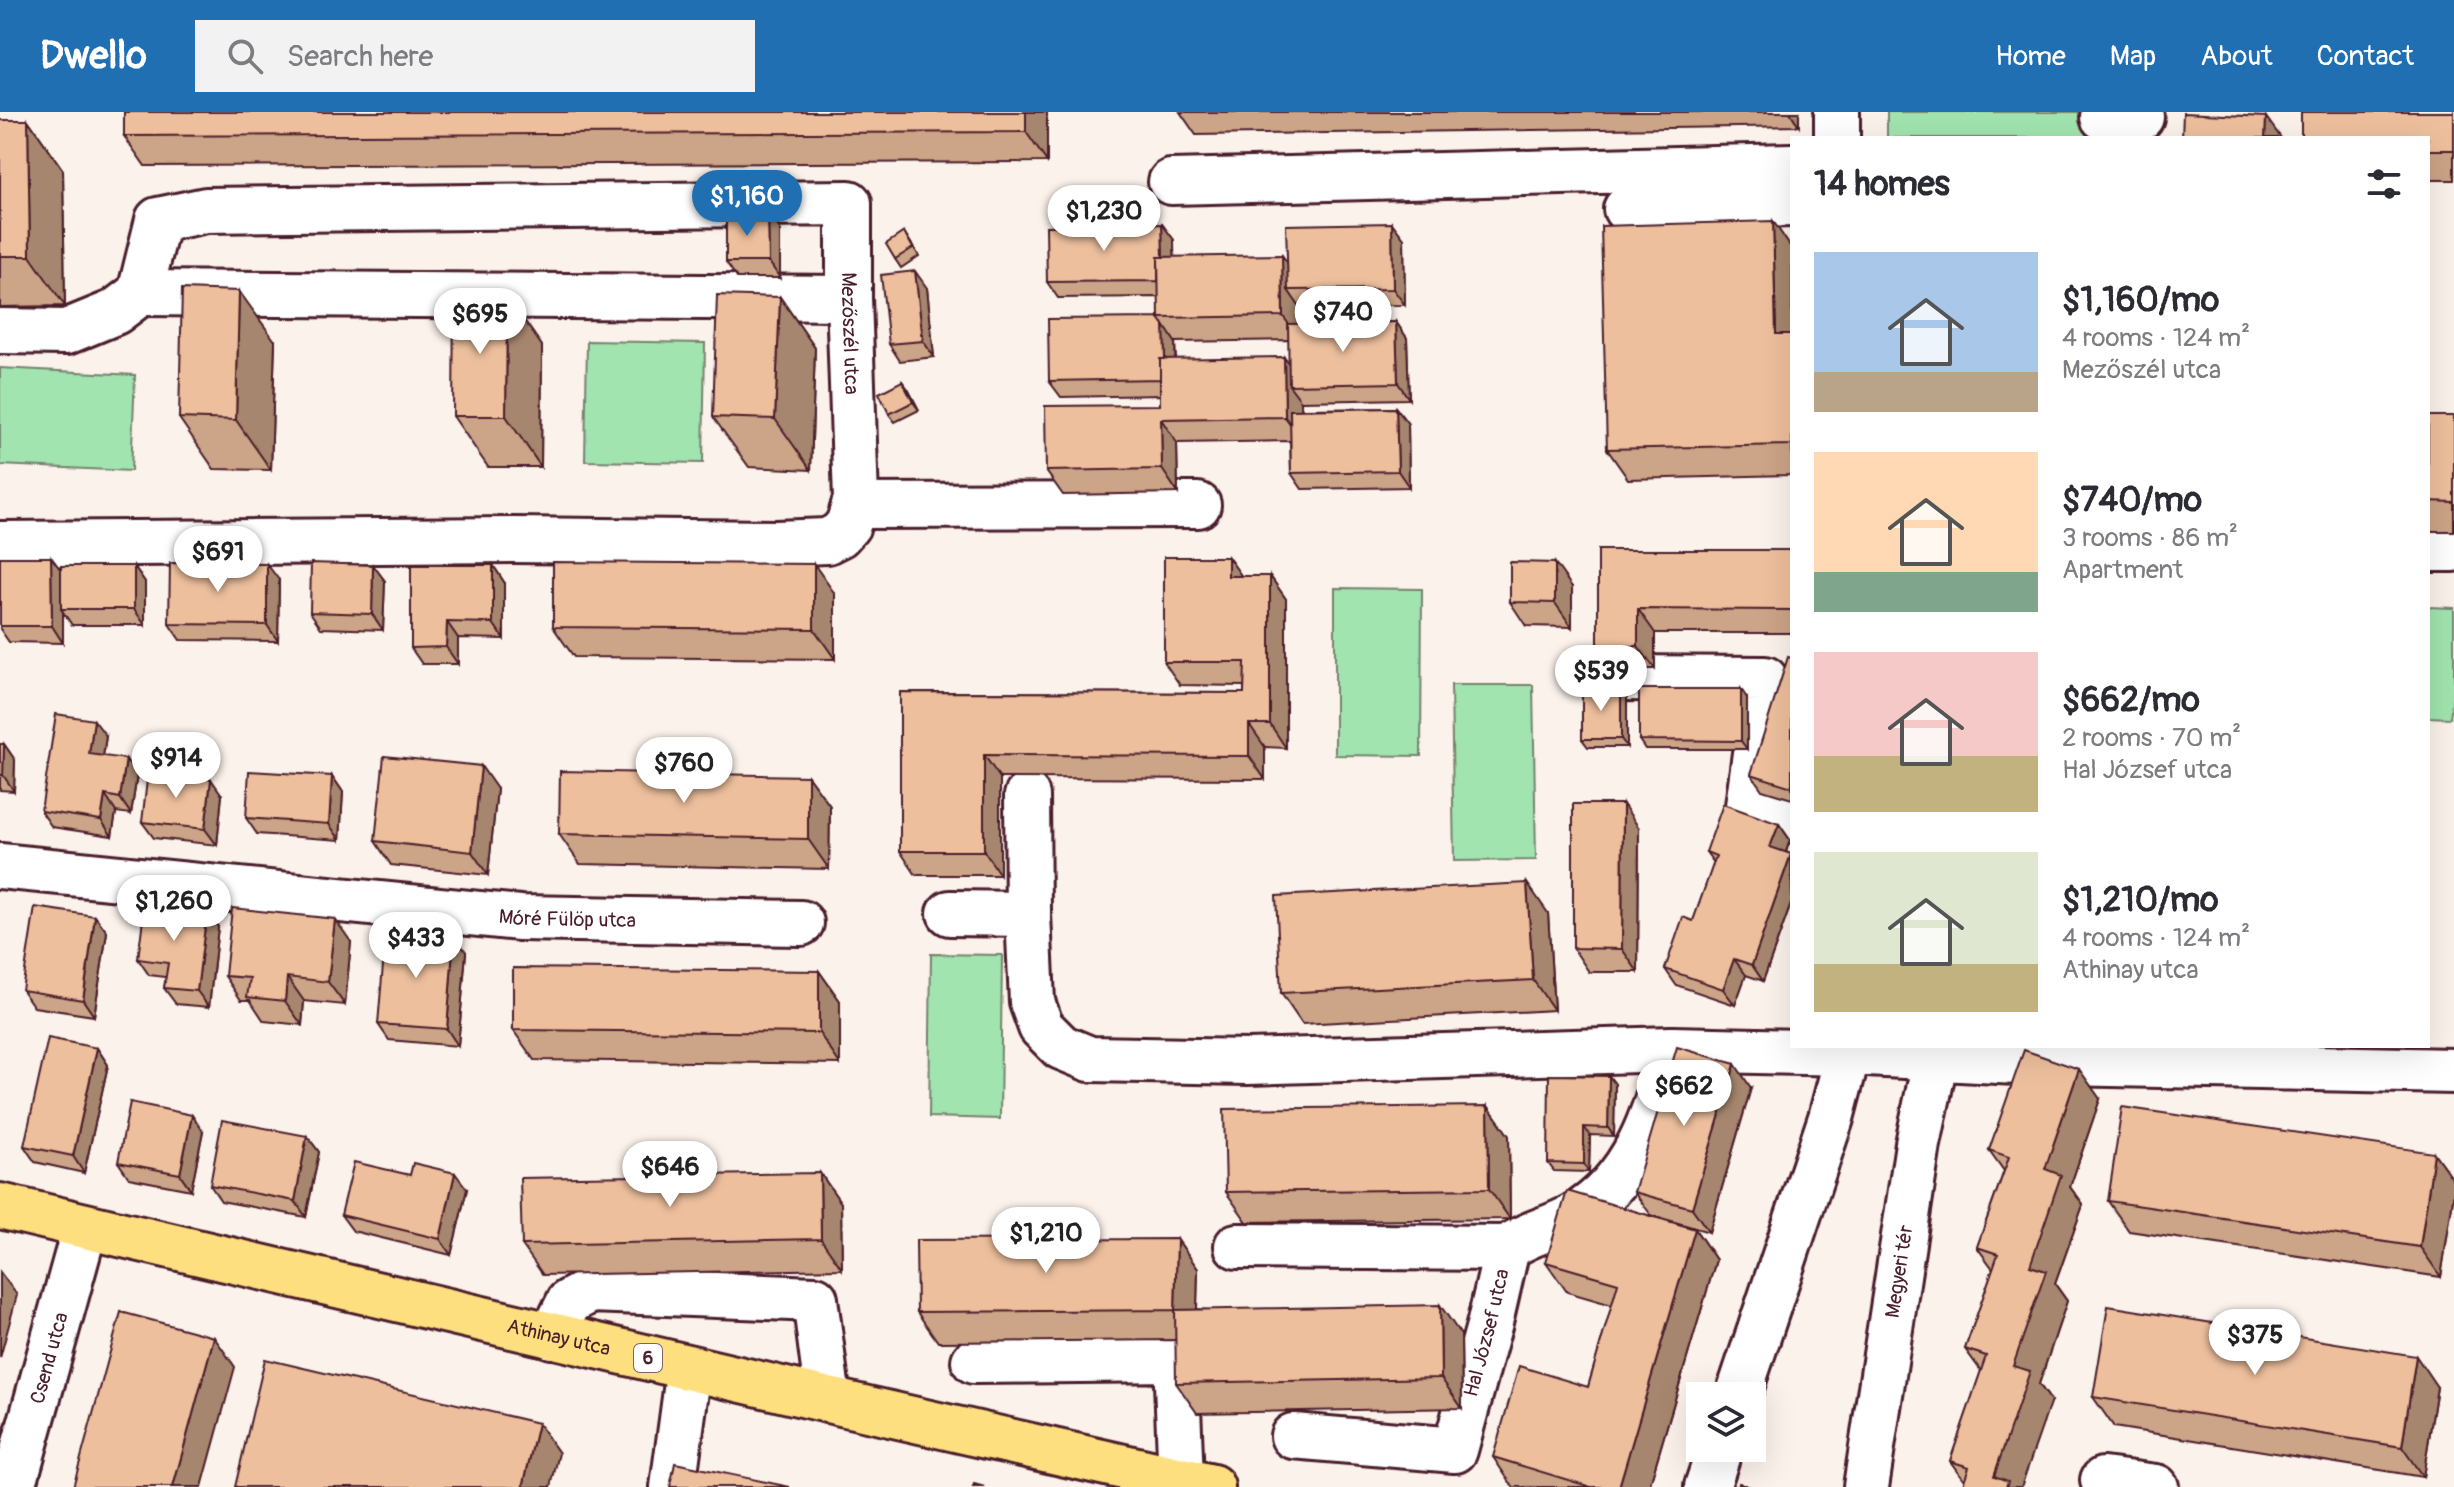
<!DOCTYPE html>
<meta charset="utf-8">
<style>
:root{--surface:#fff;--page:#f2f2f3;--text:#2b2b33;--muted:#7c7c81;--accent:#1f6fb2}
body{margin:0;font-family:Pangolin,sans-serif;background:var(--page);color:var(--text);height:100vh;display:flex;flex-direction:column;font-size:30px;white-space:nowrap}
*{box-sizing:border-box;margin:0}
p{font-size:26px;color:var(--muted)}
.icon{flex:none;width:44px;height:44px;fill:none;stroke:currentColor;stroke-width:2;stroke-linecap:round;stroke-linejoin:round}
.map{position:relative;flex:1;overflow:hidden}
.details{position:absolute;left:1790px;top:24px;width:640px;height:912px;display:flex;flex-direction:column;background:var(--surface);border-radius:0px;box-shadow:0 8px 32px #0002}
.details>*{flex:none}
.tools{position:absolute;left:1686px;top:1270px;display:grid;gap:16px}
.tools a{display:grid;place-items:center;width:80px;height:80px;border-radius:0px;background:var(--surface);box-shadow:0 8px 32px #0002;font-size:40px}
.price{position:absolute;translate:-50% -68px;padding:0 18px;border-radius:28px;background:#fff;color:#222;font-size:26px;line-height:52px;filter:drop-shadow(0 2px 4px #0008)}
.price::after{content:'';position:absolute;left:50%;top:48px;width:24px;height:18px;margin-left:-12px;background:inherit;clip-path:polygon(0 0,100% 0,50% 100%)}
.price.active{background:var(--accent);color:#fff}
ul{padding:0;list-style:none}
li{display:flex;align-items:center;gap:24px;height:200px;padding:0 24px}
li span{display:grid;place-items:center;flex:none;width:224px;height:160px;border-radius:0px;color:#555}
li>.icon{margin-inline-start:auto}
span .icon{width:96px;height:96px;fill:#fffc;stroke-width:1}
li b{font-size:34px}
h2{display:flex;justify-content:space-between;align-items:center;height:96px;padding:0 24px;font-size:34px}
header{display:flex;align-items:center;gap:48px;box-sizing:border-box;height:112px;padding:0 40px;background:var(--accent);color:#fff}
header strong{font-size:38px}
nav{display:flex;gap:44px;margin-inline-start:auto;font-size:28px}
.search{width:560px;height:72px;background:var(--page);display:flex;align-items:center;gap:20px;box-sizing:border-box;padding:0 28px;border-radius:0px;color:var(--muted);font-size:30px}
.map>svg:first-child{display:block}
</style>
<header>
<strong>Dwello</strong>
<div class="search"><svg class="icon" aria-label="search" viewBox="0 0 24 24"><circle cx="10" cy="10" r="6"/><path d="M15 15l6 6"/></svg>Search here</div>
<nav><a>Home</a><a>Map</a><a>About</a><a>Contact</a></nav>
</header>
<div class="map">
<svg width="2454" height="1375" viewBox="0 0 2454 1375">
<rect width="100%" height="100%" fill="#fbf2eb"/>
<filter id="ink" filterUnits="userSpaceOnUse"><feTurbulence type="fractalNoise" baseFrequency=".0125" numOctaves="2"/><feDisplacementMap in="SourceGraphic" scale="16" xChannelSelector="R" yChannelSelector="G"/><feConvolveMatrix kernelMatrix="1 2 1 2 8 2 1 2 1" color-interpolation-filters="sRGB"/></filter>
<g filter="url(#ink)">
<path fill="#a1e4af" stroke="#76826d" stroke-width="2" d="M1887,0h255l-2,26h-253z
M587,229l118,2 -2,120 -118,-2z
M0,256l135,7 -4,96 -131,-6z
M1335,476l87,1 -1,167 -86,-1z
M2428,495l26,1v79l-4,31 -22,-1z
M1451,573h82l3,175 -82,1z
M931,842l71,1 -2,164 -71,-2z"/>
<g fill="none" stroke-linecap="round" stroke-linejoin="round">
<g stroke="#4a1f2b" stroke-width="50">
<g id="minor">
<path d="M1837,0v26"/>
<path d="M2103,5h38"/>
<path d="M1171,70l621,-16"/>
<path d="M1626,97l166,-5"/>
<path d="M140,181l709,5"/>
<path id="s1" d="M0,219l66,1 49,-20 25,-19 18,-73 48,-10 643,-7v95l7,202 -8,25 -9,10 -12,6 -51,2 -262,-3 -514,4"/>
<path d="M854,394l344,-1"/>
<path d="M2428,437h26"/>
<path d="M1618,566l147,1 -17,127 44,15"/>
<path d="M1027,684l1,118 4,88 9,25 20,20 29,12 158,3 424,-13 176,4 169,9 437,9"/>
<path id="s2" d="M0,754l520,52 281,5"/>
<path d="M950,801l78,1"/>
<path d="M1237,1134l270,2"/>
<path d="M552,1224l17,-34 22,-12 224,9 13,101"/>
<path d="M974,1249l202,-2 5,121"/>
<path d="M1738,1284l93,-278 19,-72"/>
<path id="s3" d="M1293,1324l162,14 35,-128 17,-74c20,-15 45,-19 67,-32 61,-35 82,-103 98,-167"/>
<path d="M2103,1368l53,7"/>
<path id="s4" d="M13,1375l72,-260"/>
<path d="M673,1375l16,-119"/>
<path d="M1707,1375l13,-39"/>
<path id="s5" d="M1866,1375l52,-343 20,-98"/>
</g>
</g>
<g stroke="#4a1f2b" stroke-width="50">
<g id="major">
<path id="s6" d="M0,1094l828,194 384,87"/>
</g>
</g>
<use href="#minor" stroke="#fff" stroke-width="44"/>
<use href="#major" stroke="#fedf80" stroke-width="44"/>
</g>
<path fill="#cca487" stroke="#4a1f2b" stroke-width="2" fill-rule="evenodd" d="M1047,0v50l-902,4 -21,-30z
M1180,0h619v14l-603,9z
M2454,0v68h-26v-42z
M0,8h28l35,50 2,136 -65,1z
M768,101l12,16v49h-43l-11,-16z
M1392,111l12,16 1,66 -106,1v17l97,-1 11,16 2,61 -108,2v8l95,-1 12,16 1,63 -107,2 -11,-16 -1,-32 -113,2 1,50 -115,2 -17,-24 114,-66v-10l-99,2 -12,-16 110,-63v-21l-101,1 -11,-16 115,-58 12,16v17l113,5zM1289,228v24l-113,-5 -1,-17z
M904,120l15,24 -18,12 -6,-9z
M1792,137v226l-164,4 -21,-30z
M927,176l7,69 -34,4 -11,-17z
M507,184l35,50 -1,121h-53l-35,-51z
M780,185l35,51 -4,122 -62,-3 -36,-50z
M275,229l-4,129 -57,-1 -35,-51z
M902,269l6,8 11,21 -24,12 -6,-8z
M2428,304h26v115h-26z
M1598,438h194v83h-137v36h-41l-16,-23z
M0,445h51l10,14 73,-5 11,16v43h-73l-9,-13v31l-54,-1 -9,-13z
M1228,445l13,19h29l16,23v149l-21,-1v32l-265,-1v97h-84l-16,-24v-159l344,1v-7l-64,-1 -16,-23z
M373,453l12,16 -2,49 -62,-2 -11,-16z
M493,453l11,17v57l-46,-1v26h-36l-11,-16z
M279,468l-1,61 -98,-1 -11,-16z
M1572,475v40l-46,-1 -16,-24z
M835,482v65l-261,-2 -21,-30z
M1792,546v141l-30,-9 -11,-16z
M1627,583v52h-39l-6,-8z
M1747,586v51h-102l-6,-9z
M106,624l-3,20 34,19 -6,39 -15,-2 -4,24 -60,-9 -11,-16z
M0,632h4l11,16 -1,31 -14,-1z
M332,664l11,16 -3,48 -83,-6 -11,-16z
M808,664l22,30 -1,63 -249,-5 -21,-30z
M497,677l-9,86 -97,-10 -16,-24z
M222,683l-5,50 -63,-7 -12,-16z
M1779,712l11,16 -4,12 6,3v46l-29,80 -17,-6 -11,30 -59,-20 -11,-16 28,-48 21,-58 -8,-11z
M1639,716l-1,144h-49l-16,-24z
M207,798l11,17 -9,80 -33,-3 -12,-16 2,-11 -17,-2 -11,-16z
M1548,801l6,97 -252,14 -21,-31z
M95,804l12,16 -13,84 -60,-9 -12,-17z
M454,823l12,17 -8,94 -69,-6 -11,-16z
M351,830l-6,63 -41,-4 -2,24 -38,-4 -14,-21h-9l-16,-24z
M819,859l21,30v63l-306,-4 -21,-30z
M97,936l11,17 -24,108 -49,-11 -11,-16z
M1609,964l6,8 -1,52 -24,-1 -1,37 -35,-1 -6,-8z
M1751,976l-42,144 -58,-17 -17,-23z
M2100,987l-30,88 13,18 -28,79 12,17 -28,83 12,17 -87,79 -14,-19 31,-90 -16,-22 28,-80 -16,-22 27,-76 -15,-21z
M1488,994l21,30 1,83 -263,3 -21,-30z
M203,1019l-12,59 -62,-12 -11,-16z
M307,1024l12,16 -13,65 -85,-16 -11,-16z
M2434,1041l20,28v11l-13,85 -312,-46 -21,-30z
M820,1061l21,30 1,66 -299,6 -21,-30z
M467,1077l-16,66 -98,-24 -12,-16z
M1695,1117l21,31 -67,227h-136l-20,-30 95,-70 24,-82 -45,-13 -21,-30z
M1177,1127l21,30 -1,40 264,26 1,73 -265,5 -21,-30v-43l-238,2 -21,-30z
M2437,1275l-14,90 -309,-50 -21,-30z"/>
<path fill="#a6866e" stroke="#4a1f2b" stroke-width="2" d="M1026,0h21v50l-21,-30z
M1790,0h9v14z
M2266,5l15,21h-16z
M28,8l35,50 2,136 -35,-50z
M768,101l12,16v49l-11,-16z
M1773,109l19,28v108l-16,-23z
M1392,111l12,16 1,66 -12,-16z
M1162,112l12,16 1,57 -12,-17z
M1282,143l16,23 -10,12 11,16 1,34 -17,-24z
M915,159l12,17 7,69 -11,-16z
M239,179l36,50 -4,129 -35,-50z
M507,184l35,50 -1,121 -35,-51z
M780,185l35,51 -4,122 -36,-51z
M1396,210l11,16 2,61 -11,-16z
M1164,213l11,17 1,53 -11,-17z
M1284,245l16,23 -11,5 12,16 1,39 -17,-23z
M902,269l6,8 11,21 -6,-8z
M1396,296l12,16 1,63 -11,-16z
M1161,307l16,24 1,50 -16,-24z
M51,445l12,16 -2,36 2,3v31l-11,-17z
M1228,445l17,24 -17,-5z
M1555,451l17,24v40l-17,-24z
M267,452l12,16 -1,61 -11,-16z
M814,452l21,30v65l-21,-30z
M373,453l12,16 -2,49 -11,-16z
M493,453l11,17v57l-11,-16z
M134,454l11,16v43l-11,-16z
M1270,464l16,23v149l-16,-24z
M1638,497l17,24v36l-17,-23z
M447,510l11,16v26l-12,-17z
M1621,575l6,8v52l-6,-8z
M1741,577l6,9v51l-6,-8z
M94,608l12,16 -5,34 -12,-16z
M1249,612l16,23v32l-16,-23z
M4,632l11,16 -1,31 -11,-16z
M984,643l16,23v97l-16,-24z
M126,647l11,16 -6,39 -11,-16z
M481,654l16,23 -9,86 -16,-23z
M332,664l11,16 -3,48 -11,-16z
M808,664l22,30 -1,63 -21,-30z
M211,667l11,16 -5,50 -12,-16z
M105,683l11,17 -4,24 -11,-16z
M1623,692l16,24 -1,144 -16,-23z
M1779,712l11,16 -8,23 -12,-16z
M1791,742l1,47 -29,80 -11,-16z
M1527,771l21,30 6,97 -21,-30z
M207,798l11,17 -9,80 -12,-16z
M95,804l12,16 -13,84 -11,-16z
M335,807l16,23 -6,63 -17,-23z
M454,823l12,17 -8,94 -11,-17z
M1734,847l12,16 -11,30 -12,-16z
M819,859l21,30v63l-21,-31z
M287,865l17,24 -2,24 -17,-24z
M97,936l11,17 -24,108 -11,-17z
M1735,952l16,24 -42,144 -17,-24z
M2079,957l21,30 -30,88 13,18 -28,79 12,17 -28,83 12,17 -30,86h-19l-8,-11 19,-110 32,-197z
M1609,964l6,8 -1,52 -6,-8z
M1488,994l21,30 1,83 -21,-30z
M192,1003l11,16 -12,59 -11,-16z
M1584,1015l6,8 -1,37 -5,-8z
M307,1024l12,16 -13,65 -11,-16z
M2434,1041l20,28v11l-13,85 -21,-30z
M455,1061l12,16 -16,66 -11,-16z
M820,1061l21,30 1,66 -21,-30z
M1695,1117l21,31 -67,227h-30z
M1177,1127l21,30 -2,71 -21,-30z
M0,1160l17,23 -17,63z
M1440,1193l21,30 1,73 -21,-30z
M214,1225l21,30 -33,120h-29z
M2416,1244l21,31 -14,90 -21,-30z
M538,1311l21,30 -8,34h-28z"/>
<path fill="#edbf9d" stroke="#4a1f2b" stroke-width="2" d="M124,0h902v20l-902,4z
M2301,0h153v38h-26v-12h-127z
M2183,1l83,4 -1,21h-83z
M0,8h28l2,136h-30z
M726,101h42l1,49h-43z
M1773,109l3,113h16v111l-185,4 -6,-223z
M1392,111l1,66 -105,1 -2,-65z
M1162,112l1,33h-5v24l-111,1 -1,-56z
M904,120l9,16 -18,11 -9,-15z
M1282,143l1,61 -124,2 -1,-61z
M915,159l8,70 -34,3 -8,-69z
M182,177l57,2 -3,129 -57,-2z
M454,183l53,1 -1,120h-53z
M717,183l63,2 -5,122 -62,-2z
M1159,206l5,7 1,34h-5v20l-111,2 -1,-62z
M1396,210l2,61 -109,2 -1,-61z
M1284,245l1,60 -124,2 1,50 -116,2 -1,-65 115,-1v-46z
M902,269l11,21 -24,12 -10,-21z
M1396,296l2,63 -107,2 -1,-63z
M2428,304h26v86l-26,-1z
M1598,438h194v60l-154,-1v37h-40z
M0,445h51l1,69h-52z
M1164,445h64v19h42v148h-21v32l-265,-1v96h-84v-159l344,1 1,-31h-81z
M553,450l261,2v65l-261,-2z
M1510,450l45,1v40l-45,-1z
M170,451l97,1v61l-98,-1z
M311,451l62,2 -1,49 -62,-2z
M411,453h82v58l-46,-1 -1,25 -35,1z
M61,454h73v43h-73z
M1788,545l4,1v129l-41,-13z
M1582,574l39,1v52h-39z
M1639,577h102v52l-102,-1z
M56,602l38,6 -5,34 37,5 -6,39 -15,-3 -4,25 -60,-9z
M0,632h4l-1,31h-3z
M384,644l97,10 -9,86 -97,-11z
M249,659l83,5 -3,48 -83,-6z
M560,659l248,5v63l-249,-5z
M148,660l63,7 -6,50 -63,-7z
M1573,692h50l-1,145 -49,-1z
M1723,692l56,20 -9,23 21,7 -39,111 -18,-6 -11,30 -58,-20 18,-52 10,4 12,-34 11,-31 -10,-4z
M1527,771l6,97 -252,13 -5,-97z
M145,791l62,7 -10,81 -33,-3 4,-25 -30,-4z
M35,795l60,9 -12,84 -61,-10z
M232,796l103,11 -7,63 -41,-5 -2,24 -38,-4 3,-19 -25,-2z
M386,818l68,5 -7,94 -69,-5z
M513,856l306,3v62l-306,-3z
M48,926l49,10 -24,108 -49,-10z
M1677,935l58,17 -43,144 -58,-16z
M2024,938l55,19 -34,100 16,6 -31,91 16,5 -33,95 17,5 -36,105 14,5 -2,6h-44l7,-20 -19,-6 36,-105 -21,-7 33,-95 -21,-7 32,-90 -20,-7z
M1549,963l60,1 -1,52 -24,-1v37l-36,-1z
M130,990l62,13 -12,59 -62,-12z
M1488,994l1,83 -263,3 -2,-83z
M2122,995l312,46 -14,94 -312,-46z
M222,1008l85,16 -12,65 -85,-16z
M354,1050l56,13 3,-12 42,10 -15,66 -99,-24z
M820,1061l1,66 -299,6 -2,-67z
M1567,1079l128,38 -76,258h-28l-98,-30 26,-91 69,21 30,-104 -72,-21z
M1177,1127l-2,71 -258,2 -1,-72z
M1440,1193l1,73 -265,5 -1,-73z
M2108,1194l308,50 -14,91 -309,-50z
M121,1200l93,25 -41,150h-100z
M265,1247l273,64 -15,64h-288z
M675,1351l115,24h-120z
M1739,1371l12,4h-13z
M974,1372l11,3h-12z"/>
</g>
<g text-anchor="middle" stroke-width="6" stroke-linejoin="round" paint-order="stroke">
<rect fill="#fff" stroke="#80626b" stroke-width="2" x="634" y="1232" width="28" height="28" rx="6"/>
<g font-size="18" font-weight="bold" fill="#4a1f2b">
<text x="648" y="1252">6</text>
</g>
<g font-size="20" fill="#4a1f2b" stroke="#fff">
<text dy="7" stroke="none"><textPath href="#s1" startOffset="1048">Mezőszél utca</textPath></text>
<text dy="7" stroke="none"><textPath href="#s2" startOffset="570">Móré Fülöp utca</textPath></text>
<text dy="7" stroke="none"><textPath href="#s5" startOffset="218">Megyeri tér</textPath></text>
<text dy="7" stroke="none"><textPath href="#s3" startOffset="284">Hal József utca</textPath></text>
<text dy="7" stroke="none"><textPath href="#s6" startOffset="574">Athinay utca</textPath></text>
<text dy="7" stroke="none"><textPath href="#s4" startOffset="134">Csend utca</textPath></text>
</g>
</g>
</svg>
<div class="tools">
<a><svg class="icon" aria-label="layers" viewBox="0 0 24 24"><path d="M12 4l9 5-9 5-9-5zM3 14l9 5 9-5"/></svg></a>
</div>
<b class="price active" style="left:747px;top:126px">$1,160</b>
<b class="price" style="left:1104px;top:141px">$1,230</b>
<b class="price" style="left:1343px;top:242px">$740</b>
<b class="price" style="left:480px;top:244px">$695</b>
<b class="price" style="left:218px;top:482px">$691</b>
<b class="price" style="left:1601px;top:601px">$539</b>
<b class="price" style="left:176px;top:688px">$914</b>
<b class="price" style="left:684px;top:693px">$760</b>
<b class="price" style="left:174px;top:831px">$1,260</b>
<b class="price" style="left:416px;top:868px">$433</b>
<b class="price" style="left:1684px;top:1016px">$662</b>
<b class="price" style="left:670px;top:1097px">$646</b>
<b class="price" style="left:1046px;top:1163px">$1,210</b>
<b class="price" style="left:2255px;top:1265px">$375</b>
<section class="details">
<h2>14 homes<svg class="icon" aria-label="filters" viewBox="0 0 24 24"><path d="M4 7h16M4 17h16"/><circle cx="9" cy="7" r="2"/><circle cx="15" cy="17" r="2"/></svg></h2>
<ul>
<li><span style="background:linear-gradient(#a9c7e8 75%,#b9a48a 0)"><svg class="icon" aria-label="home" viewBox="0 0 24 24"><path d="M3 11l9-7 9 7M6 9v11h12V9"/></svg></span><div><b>$1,160/mo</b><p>4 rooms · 124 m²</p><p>Mezőszél utca</p></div></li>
<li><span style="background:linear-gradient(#ffd9b3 75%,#7fa58c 0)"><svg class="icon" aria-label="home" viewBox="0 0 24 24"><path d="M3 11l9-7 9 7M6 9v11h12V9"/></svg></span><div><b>$740/mo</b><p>3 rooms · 86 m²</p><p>Apartment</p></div></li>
<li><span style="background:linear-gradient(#f6c9c9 65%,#c2b280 0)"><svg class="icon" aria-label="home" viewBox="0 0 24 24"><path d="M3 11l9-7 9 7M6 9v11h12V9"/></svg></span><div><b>$662/mo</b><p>2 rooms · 70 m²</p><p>Hal József utca</p></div></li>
<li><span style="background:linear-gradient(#dfe7d0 70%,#c2b280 0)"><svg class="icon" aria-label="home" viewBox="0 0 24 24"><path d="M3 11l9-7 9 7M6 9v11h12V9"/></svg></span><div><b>$1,210/mo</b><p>4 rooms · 124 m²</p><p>Athinay utca</p></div></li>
</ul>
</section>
</div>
